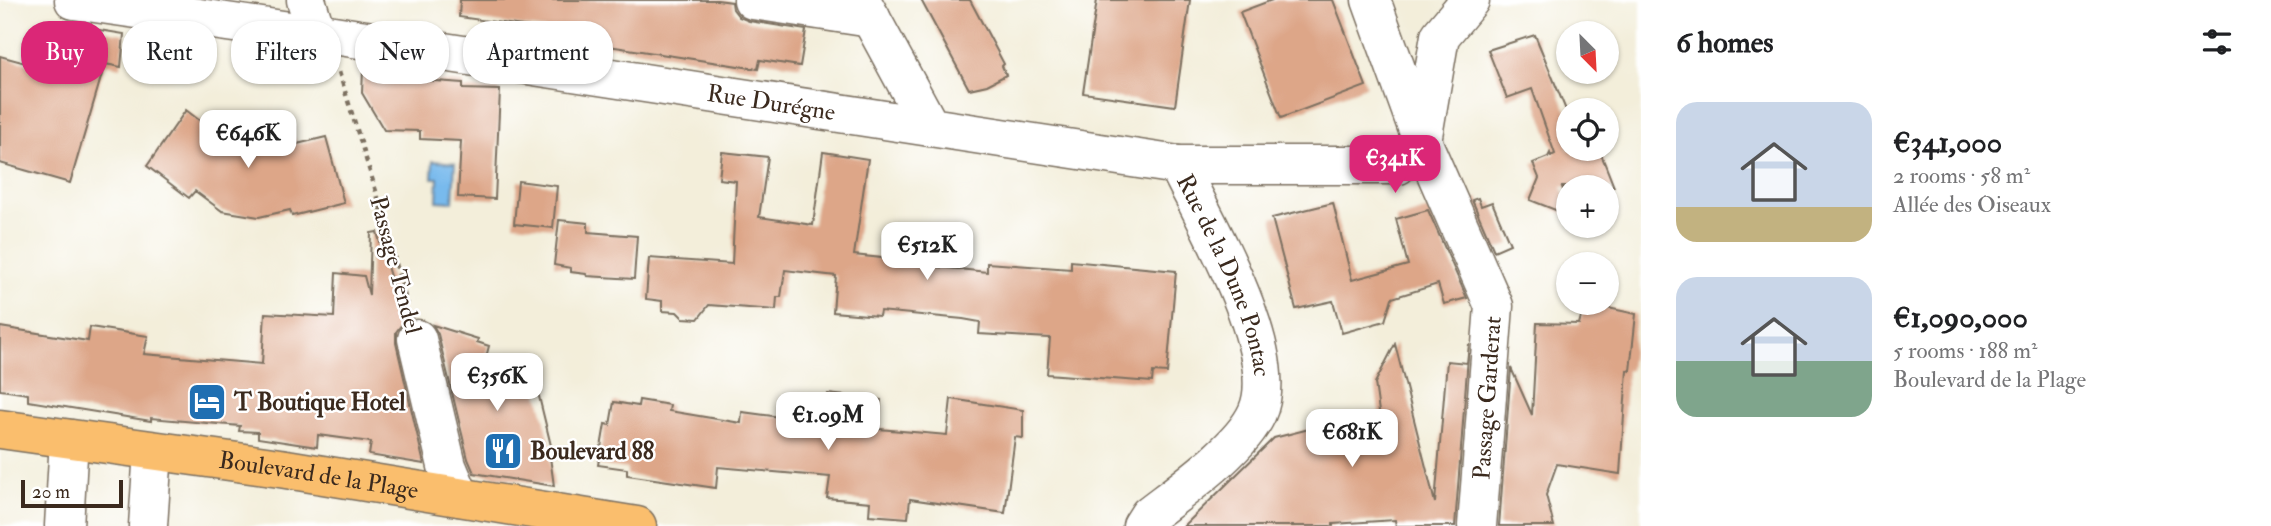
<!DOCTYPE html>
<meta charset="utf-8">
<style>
:root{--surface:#fff;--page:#f2f2f2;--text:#202124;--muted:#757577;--accent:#db2777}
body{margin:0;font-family:"IM FELL Double Pica",serif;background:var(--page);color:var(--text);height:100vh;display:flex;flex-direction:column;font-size:26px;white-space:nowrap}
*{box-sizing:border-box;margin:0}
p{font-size:23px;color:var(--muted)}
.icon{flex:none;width:38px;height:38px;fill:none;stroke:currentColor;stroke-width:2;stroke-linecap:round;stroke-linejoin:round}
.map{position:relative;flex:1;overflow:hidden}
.side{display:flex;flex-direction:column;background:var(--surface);width:630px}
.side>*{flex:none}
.hud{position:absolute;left:21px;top:21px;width:665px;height:63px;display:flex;gap:14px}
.needle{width:46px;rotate:156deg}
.controls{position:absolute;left:1556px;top:21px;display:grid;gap:14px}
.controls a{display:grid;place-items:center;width:63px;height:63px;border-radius:50%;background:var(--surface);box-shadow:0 2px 5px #0004;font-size:35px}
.scale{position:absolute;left:21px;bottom:18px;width:102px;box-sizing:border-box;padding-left:7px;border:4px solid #3b2a1e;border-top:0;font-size:19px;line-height:24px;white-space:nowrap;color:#3b2a1e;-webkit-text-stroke:5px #fff;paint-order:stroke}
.price{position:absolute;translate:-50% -60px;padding:0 16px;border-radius:14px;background:#fff;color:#222;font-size:23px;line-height:46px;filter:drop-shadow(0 2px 4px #0008)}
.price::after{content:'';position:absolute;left:50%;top:42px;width:21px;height:16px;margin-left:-10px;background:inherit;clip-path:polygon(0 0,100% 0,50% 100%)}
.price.current{background:var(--accent);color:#fff}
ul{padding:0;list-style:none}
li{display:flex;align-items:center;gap:21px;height:175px;padding:0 35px}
li span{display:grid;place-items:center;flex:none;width:196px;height:140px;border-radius:21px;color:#555}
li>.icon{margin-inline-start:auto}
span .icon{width:84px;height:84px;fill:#fffc;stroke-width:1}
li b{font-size:30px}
h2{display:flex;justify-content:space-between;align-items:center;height:84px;padding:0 35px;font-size:30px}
.pill{padding:0 24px;border-radius:28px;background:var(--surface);box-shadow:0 2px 5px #0004;font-size:24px;line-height:63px}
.pill.current{background:var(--accent);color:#fff}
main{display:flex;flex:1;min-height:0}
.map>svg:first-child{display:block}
</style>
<main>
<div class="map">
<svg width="1641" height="526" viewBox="0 0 1641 526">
<rect width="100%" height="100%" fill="#fff"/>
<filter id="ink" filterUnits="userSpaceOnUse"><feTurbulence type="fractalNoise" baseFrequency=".0143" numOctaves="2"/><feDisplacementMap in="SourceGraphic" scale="14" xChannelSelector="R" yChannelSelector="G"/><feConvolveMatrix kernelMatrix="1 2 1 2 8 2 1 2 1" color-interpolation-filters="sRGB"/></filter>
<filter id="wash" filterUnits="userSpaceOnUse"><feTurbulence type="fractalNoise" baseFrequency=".00686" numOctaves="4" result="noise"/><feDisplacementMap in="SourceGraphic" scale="28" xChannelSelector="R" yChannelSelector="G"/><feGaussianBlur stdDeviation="1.57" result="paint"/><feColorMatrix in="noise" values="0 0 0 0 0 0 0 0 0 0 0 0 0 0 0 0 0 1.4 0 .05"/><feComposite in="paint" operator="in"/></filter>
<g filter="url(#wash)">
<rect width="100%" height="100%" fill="#f3eeda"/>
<path fill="#78baed" stroke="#5a7286" stroke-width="2" d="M433,161l22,2 -2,39 -16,-1 1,-23h-6z"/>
<g id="blocks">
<path fill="#dda688" d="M460,0h257l15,2 1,7 6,8 10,4 57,9 -6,36 -40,-6 -2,9 -208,-32 1,-7 -92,-13z
M921,0h49l34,64 -2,2 4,9 -19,10 -18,4z
M1097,0h93l-15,106 -92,-13z
M1272,0h61l33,86 -85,32 -41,-106z
M63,24l61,10 -3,33 -16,-3 -35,119 -70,-20v-107l55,15z
M1535,35l33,80v34h31l15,38h-52l6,17v11l-38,-15 9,-22 -6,-15 15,-6 2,-4 1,3 4,-2 -23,-65 -25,9 -19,-48z
M363,70l45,2v7l55,4v6l37,1 -5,109 -37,-2 3,-56 -41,-2v-8l-36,-1 -22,-37z
M186,110l27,21 6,-7 29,23 7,-17 40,8 2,6 29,-7 18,66 -52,13 -2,-6 -31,7 -37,-6 -27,-20 -6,7 -42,-32z
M722,152l46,5 -9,60 54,8 10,-73 45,7 -14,96 75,8v3l58,6v-9l84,6v-8l105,10 -9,102 -14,-1 -1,10 -105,-8 3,-36 -71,-4 1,-12 -17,-3 -83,-8 -1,5 -46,-4 3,-36 -51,-6 -4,27h-4l-1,13 -67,-5 -11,14 -15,-1 -6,-6 -15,-1v-10l-16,-2 3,-41 83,6 4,-83 -17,-2z
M518,181l39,5 -4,42 -39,-4z
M1478,198l3,8 11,-4 18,42 -16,7 -22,-51z
M1333,203l19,77 56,-15 -12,-46 32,-9 39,88 -23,6 -6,-20 -46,14 -7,23 -43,12 -9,-32 -37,8 -24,-91z
M559,220l29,3v9l49,4 -3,43 -47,-3 -1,-2 -15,-2v-4l-17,-3z
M377,232l24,82 11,4 -10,6 -6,8v11l28,121 -55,-9 2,-13 -53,-7 -1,12 -59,-9v-6l-19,-1 1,-5 -89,-8v3l-123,-20v-7l-28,-4v-63l88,14 2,-14 58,9 -4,18 118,10 3,-51 69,4 2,-44 28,3 5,19 2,-62z
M1585,303l51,11 -6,57 -3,-1 -7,104 -63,-10 -11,31 8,31h-55l12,-158 21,47 5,-92 42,1z
M433,325l45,14 -1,3 12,4 -4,15 49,15 20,82 -4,-1 4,29 -80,-13 -6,-14 -30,-125z
M1395,344l40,159 12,-142 20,2 2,-19 -14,182h-59l-1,-6 -62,4v2h-149l90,-88 35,-9 3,2 68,-12 -5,-36z
M828,394l53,6 -2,29 68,6 4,-36 72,11v28l-8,-1 -10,76 -95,-14 -2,19 -39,-3 1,-13 -43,-4 3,-21 -112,-10 -2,21 -89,-13v-6l-29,-4 7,-41 5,1 4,-23 24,4 1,-6 31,5 -1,6 72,12 1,-11 83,11z"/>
</g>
</g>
<g filter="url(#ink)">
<use href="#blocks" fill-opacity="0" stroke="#7b6f60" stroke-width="2"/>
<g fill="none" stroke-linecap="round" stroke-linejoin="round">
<g stroke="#7b6f60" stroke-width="41">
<g id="minor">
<path id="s1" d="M74,0l243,35 10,-1 603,93"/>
<path d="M306,0l11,35"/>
<path d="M753,0l118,18"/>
<path id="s2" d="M861,0l69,127 248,38c27,56 106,189 79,248 -16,36 -77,78 -108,102l-7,11"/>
<path d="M1371,0l51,141 72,165 -17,220"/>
<path d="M1178,165h220l24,-24 18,-105 30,-36"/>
<path d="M417,339l30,127 13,31"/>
<path d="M64,526l5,-87"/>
<path d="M148,526l5,-75"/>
</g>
</g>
<g stroke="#7b6f60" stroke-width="41">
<g id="major">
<path id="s3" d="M0,429l280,39 357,58"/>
</g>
</g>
<path stroke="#7b6f60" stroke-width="4.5" stroke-dasharray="5 5" stroke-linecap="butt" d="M339,72l41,132 27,101"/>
<use href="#minor" stroke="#fff" stroke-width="38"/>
<use href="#major" stroke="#fabe6d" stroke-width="38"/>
</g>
</g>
<defs>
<g id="hotel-square" transform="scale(2.0125)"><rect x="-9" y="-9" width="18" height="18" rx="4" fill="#1f6fb2" stroke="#fff"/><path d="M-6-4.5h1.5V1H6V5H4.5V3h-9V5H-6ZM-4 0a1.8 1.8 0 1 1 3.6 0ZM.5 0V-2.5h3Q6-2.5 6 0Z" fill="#fff"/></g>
<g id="restaurant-square" transform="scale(2.0125)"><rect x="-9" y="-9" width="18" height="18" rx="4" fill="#1f6fb2" stroke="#fff"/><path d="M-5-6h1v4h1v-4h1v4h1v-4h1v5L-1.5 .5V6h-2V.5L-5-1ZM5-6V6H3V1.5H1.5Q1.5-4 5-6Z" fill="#fff"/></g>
</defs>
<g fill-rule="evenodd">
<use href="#hotel-square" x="207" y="402"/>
<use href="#restaurant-square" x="503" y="451"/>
</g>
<g text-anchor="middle" stroke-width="5" stroke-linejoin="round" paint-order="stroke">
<g font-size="24" fill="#3b2a1e" stroke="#fff">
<text dy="8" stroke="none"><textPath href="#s1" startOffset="705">Rue Durégne</textPath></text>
<text transform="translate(396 265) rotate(75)" y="8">Passage Tendel</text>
<text dy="8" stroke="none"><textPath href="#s2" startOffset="516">Rue de la Dune Pontac</textPath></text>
<text transform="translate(1487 398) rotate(-86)" y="8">Passage Garderat</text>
<text dy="8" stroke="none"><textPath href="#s3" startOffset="322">Boulevard de la Plage</textPath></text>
</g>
<g font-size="24" font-weight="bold" fill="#3b2a1e" stroke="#fff" text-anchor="start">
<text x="234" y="410">T Boutique Hotel</text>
<text x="530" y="459">Boulevard 88</text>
</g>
</g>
</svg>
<div class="controls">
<a><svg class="needle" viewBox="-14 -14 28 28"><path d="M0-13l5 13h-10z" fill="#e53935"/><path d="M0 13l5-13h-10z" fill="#757577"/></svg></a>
<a><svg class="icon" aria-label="locate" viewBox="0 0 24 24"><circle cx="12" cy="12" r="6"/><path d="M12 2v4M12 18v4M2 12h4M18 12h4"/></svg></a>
<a>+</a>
<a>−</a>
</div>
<div class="scale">20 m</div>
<b class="price" style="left:248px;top:170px">€646K</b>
<b class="price current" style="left:1395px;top:195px">€341K</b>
<b class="price" style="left:927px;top:282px">€512K</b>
<b class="price" style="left:497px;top:413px">€356K</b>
<b class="price" style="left:828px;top:452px">€1.09M</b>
<b class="price" style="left:1352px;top:469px">€681K</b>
<div class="hud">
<a class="pill current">Buy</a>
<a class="pill">Rent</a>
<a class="pill">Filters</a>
<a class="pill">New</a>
<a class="pill">Apartment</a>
</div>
</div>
<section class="side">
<h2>6 homes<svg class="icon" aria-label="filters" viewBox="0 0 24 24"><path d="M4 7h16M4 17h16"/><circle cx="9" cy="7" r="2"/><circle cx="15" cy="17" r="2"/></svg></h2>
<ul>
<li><span style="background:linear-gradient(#c9d6e8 75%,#c2b280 0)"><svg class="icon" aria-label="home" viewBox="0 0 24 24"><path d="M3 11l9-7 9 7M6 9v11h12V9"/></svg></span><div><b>€341,000</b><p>2 rooms · 58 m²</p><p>Allée des Oiseaux</p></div></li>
<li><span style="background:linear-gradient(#c9d6e8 60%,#7fa58c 0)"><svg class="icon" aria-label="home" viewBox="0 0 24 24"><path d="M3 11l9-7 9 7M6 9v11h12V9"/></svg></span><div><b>€1,090,000</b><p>5 rooms · 188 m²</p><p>Boulevard de la Plage</p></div></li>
</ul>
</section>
</main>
